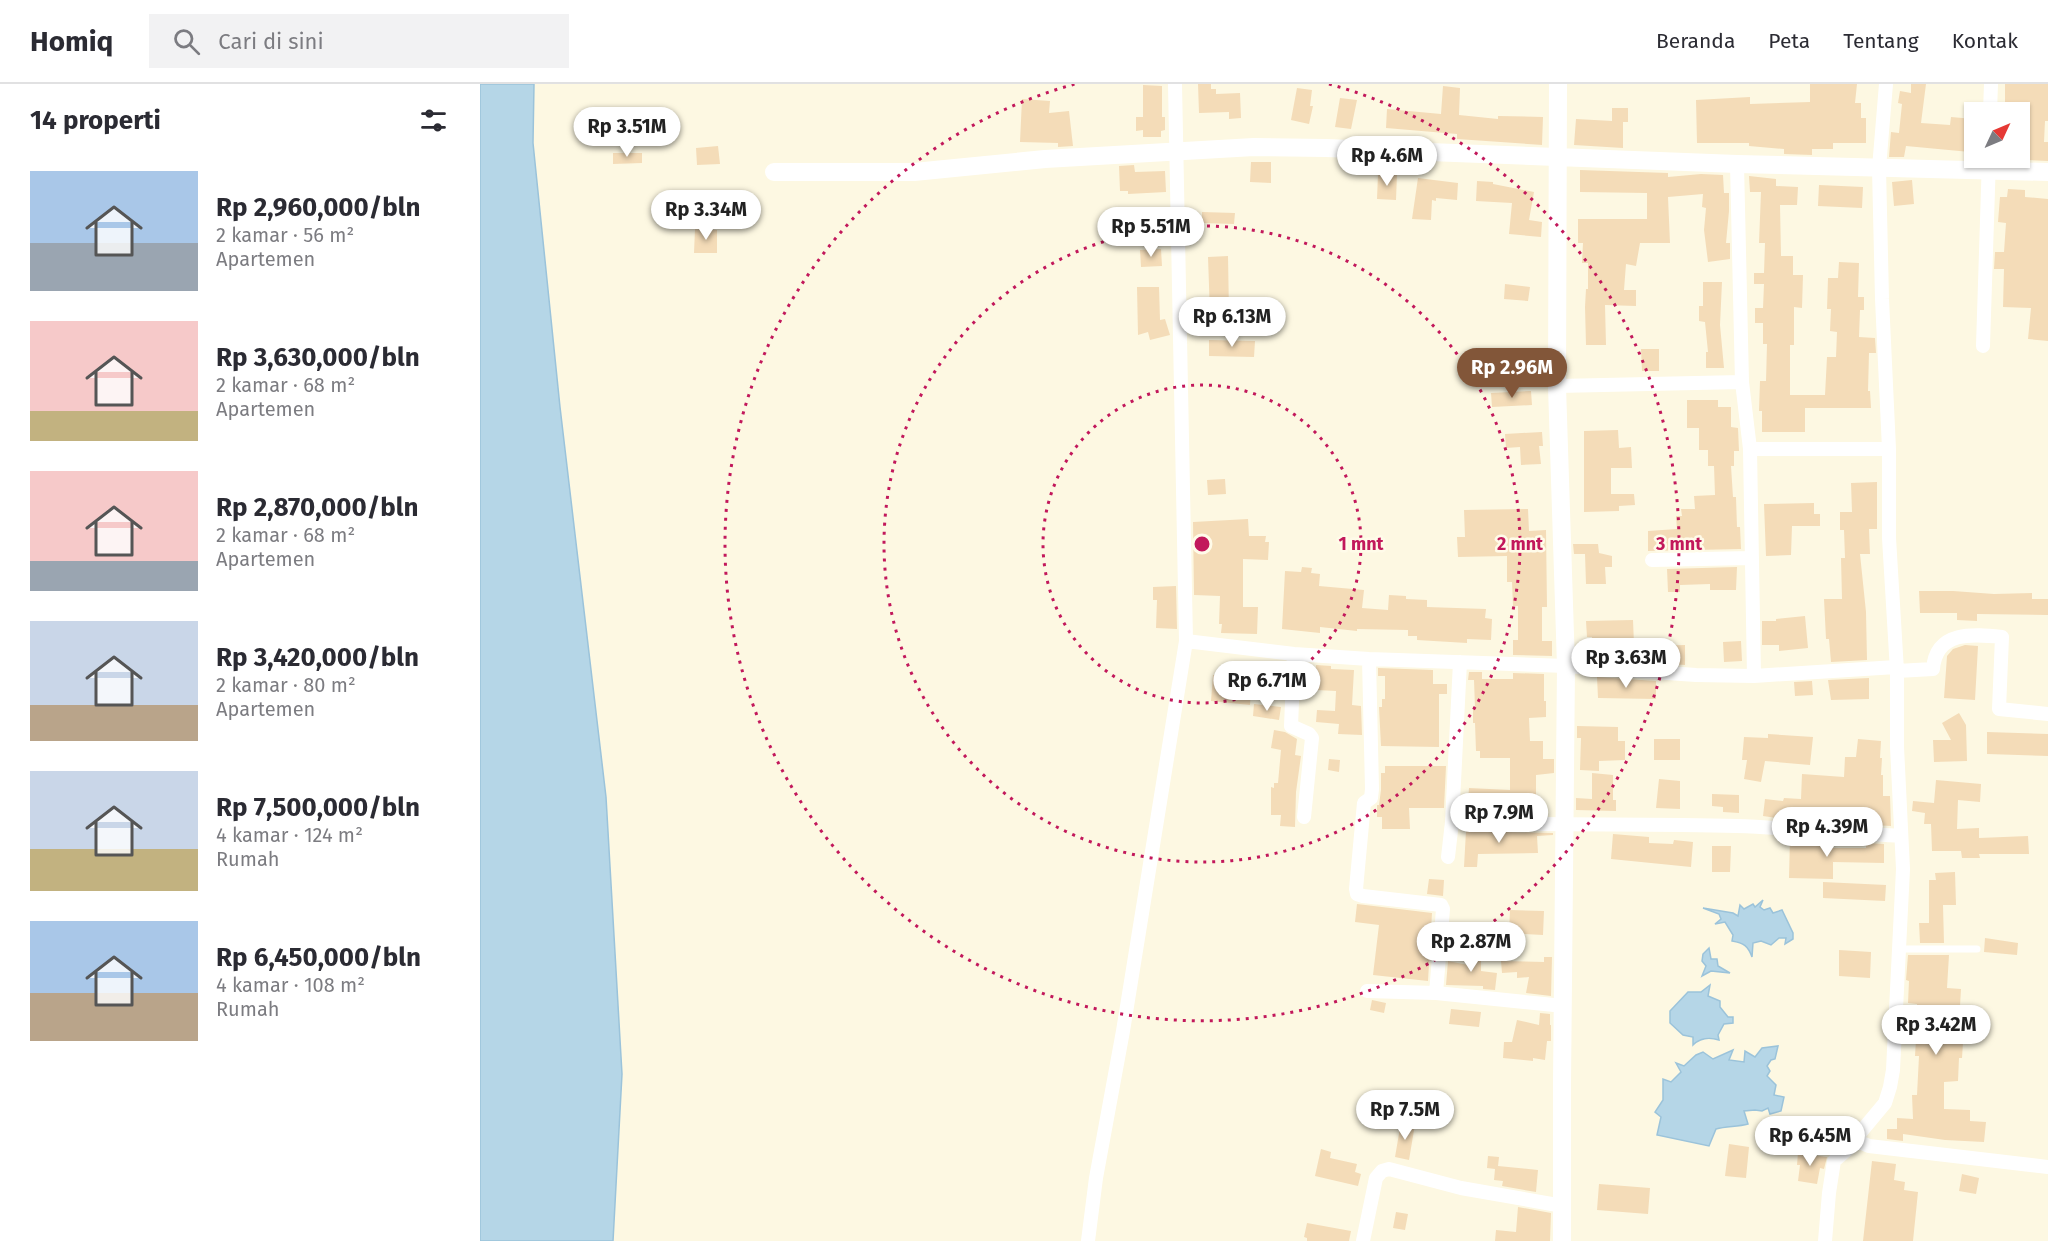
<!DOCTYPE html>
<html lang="id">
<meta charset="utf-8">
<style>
:root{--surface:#fff;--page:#f2f2f3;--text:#2b2b33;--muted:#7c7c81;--line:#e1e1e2;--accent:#825639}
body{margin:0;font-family:"Fira Sans",sans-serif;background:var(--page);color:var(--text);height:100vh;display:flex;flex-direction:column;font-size:22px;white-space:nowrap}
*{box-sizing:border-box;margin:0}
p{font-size:20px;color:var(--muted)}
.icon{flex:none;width:33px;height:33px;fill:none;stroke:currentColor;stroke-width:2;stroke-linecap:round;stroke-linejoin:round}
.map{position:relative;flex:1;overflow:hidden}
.panel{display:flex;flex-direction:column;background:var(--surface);width:480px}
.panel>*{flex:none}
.needle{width:39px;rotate:46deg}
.controls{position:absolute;left:1484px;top:18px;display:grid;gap:12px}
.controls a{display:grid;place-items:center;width:66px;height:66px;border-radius:0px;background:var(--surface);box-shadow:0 2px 4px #0004;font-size:30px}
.price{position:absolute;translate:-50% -51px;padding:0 14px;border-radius:21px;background:#fff;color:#222;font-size:20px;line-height:39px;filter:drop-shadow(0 2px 3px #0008)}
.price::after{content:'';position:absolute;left:50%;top:36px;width:18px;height:14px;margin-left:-9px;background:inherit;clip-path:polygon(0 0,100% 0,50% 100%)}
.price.selected{background:var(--accent);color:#fff}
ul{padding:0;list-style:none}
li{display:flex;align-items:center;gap:18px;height:150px;padding:0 30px}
li span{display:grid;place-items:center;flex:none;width:168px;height:120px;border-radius:0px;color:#555}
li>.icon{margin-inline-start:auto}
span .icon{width:72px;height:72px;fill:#fffc;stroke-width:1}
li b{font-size:26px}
h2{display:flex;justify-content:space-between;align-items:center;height:72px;padding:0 30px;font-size:26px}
header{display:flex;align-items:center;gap:36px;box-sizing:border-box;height:84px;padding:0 30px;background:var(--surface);border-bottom:2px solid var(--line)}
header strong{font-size:28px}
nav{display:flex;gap:33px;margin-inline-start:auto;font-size:21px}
.search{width:420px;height:54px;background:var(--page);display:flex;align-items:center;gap:15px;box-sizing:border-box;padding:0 21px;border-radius:0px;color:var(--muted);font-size:22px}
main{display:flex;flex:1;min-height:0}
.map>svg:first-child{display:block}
</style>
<header>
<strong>Homiq</strong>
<div class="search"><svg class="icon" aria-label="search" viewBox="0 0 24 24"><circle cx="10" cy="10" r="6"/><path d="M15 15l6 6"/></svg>Cari di sini</div>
<nav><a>Beranda</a><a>Peta</a><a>Tentang</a><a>Kontak</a></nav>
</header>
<main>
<section class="panel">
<h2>14 properti<svg class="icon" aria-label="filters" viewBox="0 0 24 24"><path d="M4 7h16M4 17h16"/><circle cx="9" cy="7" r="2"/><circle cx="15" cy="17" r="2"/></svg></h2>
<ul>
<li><span style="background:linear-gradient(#a9c7e8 60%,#9aa5b1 0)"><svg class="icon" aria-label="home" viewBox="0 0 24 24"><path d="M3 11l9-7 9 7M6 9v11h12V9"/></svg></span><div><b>Rp 2,960,000/bln</b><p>2 kamar · 56 m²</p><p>Apartemen</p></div></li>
<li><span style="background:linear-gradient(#f6c9c9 75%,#c2b280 0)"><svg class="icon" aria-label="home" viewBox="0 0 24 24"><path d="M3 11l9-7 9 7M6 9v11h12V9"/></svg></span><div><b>Rp 3,630,000/bln</b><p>2 kamar · 68 m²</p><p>Apartemen</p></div></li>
<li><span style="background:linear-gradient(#f6c9c9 75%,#9aa5b1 0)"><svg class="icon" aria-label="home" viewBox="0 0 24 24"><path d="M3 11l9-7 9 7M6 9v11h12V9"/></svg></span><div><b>Rp 2,870,000/bln</b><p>2 kamar · 68 m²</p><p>Apartemen</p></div></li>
<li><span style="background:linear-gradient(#c9d6e8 70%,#b9a48a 0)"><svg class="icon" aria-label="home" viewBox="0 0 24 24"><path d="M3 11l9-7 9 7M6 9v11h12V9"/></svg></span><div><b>Rp 3,420,000/bln</b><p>2 kamar · 80 m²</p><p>Apartemen</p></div></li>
<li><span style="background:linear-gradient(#c9d6e8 65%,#c2b280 0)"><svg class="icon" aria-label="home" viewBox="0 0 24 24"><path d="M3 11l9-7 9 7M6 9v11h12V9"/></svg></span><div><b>Rp 7,500,000/bln</b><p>4 kamar · 124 m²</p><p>Rumah</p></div></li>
<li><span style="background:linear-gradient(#a9c7e8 60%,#b9a48a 0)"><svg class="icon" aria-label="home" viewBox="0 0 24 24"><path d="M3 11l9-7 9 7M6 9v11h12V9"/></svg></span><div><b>Rp 6,450,000/bln</b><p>4 kamar · 108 m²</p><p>Rumah</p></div></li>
</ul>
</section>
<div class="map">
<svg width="1568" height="1157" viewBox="0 0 1568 1157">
<rect width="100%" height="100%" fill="#fdf8e2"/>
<path fill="#b5d6e7" stroke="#9bc3da" stroke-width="1.5" d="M0,0h54l-1,59 27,264 46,390 16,277 -9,167h-133z
M1283,816l-3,7 4,3 6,-2 3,5 9,-3 11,23v6l-8,5 1,-6h-7l-8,7 -10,-4 -8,2 -1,14c-4,-11 -8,-14 -20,-16l1,-6 -8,-13 -10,2 6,-5 -2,-5 -16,-6 30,5 5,3 2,-11 4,4 9,-5 2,3z
M1229,864l2,11h6l1,7 12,7 -19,-2 -9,5 4,-10 -4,-5 1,-7z
M1230,901l-2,11 12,5v6l8,10h5v6l-9,1 -6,11 1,5c-9,-3 -19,-2 -26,5v-8l-10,-2 -13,-12v-12l18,-19h13z
M1298,962l-3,13 -4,1 -4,6 3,5 -3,5 9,9 -2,10 10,2 -3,14 -11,3 -2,-6 -6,3 -7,-1 -11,1 4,13c-11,3 -21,2 -32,5l-7,17 -52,-11 4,-18 -6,-5 8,-12v-21l8,3 10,-10 -5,-9 8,3 12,-11 7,-3 10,7 20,-9 -4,10 15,2 1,-11 10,6 7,-9z"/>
<path fill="#f4dcb8" d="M718,0h13v5h5v5l24,-1 1,25 -12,1v-7l-30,1z
M1330,0h47l-2,19h6v15h5v25h-33v6h-21v6l-28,-1v-5l-35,-3v-3h-52l-1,-43 54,-3v7l60,-2z
M1431,0h15l-5,39 29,2 1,-8 23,2 -4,33 -64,-6 -2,11h-15l2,-25 8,1 3,-29 -4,-1 2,-12 11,2z
M1525,0h43v37h-3l-1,21h4v19l-21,-1 1,-17 -9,-1v-30h-14z
M663,1l19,1v31h3v13l-4,1v6h-18v-7l-7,1v-14h7z
M963,2l17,2 -1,27 39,4v-3l45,1 -1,28 -85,-6v-5l-71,-6 1,-19 54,5z
M817,4l15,2 -2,16h3l-4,18 -18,-4z
M860,14l17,2 -6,29 -16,-2z
M542,15l28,2 -1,12 20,-2 4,35 -15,1v-4l-38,-1z
M1132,24h16v14h-5v26l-49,-3 2,-26 36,2z
M238,62l2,18 -23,1 -1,-17z
M133,69h29v10l-29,1z
M771,78h20v21l-21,-1z
M654,81l1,7 30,-1 1,21 -38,2v-3h-8l-1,-25z
M1100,86l88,3v4l33,-3 22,1 1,18h5v18l-3,32h4v16l-22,3 -4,-32 2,-22 -4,-1 1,-13 -35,3 2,46h-30l-4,23 -10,-2 -2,26h12v16l-31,-1 1,40h-20l-1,-38 1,-18h2v-26h-6l1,-20h-5v-24h69v-26l-67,-1z
M898,90h19l-1,26 -19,-1z
M1269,92l27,3v7l22,1 -1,18h-17l1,51h12v19h10l-1,33 -8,-1v38h-4v50h35l2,-38h9l1,-25 -7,-1 1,-22h-4l1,-31h10l1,-16 20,1 -1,34h6v13h-4l-1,27 16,1 1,15h-7l-1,38h2l1,17h-66v24h-43v-21h-3l1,-30h6l1,-37h-4v-21h-8v-15h8l1,-24h-10v-11h10l1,-30h-6l2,-51h-11z
M938,94l40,5 -1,17 -21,-2v3l-4,-1 -1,20 -19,-1z
M1432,96l2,24 -20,2 -2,-24z
M997,97l16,1v2l41,8 -5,28 13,2 -1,15 -32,-3 3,-31 -36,-2z
M1339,101l44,2 -1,21 -44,-2z
M1528,105l17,1v7l23,2v142l-20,-2 3,-31 -28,-1 1,-38h-10l1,-17h9l2,-29 -8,-1 2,-25h7z
M722,128l33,1 -1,11 -32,-1z
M215,145l22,1v23h-23z
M681,165l1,17 -21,1 -1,-17z
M748,172l1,57 -19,1 -2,-57z
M1223,198h19l-2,43 4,43h-18v-16h2l-3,-30 -6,-1v-15h4z
M1025,200l25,3 -2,14 -24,-2z
M657,203h22l1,33 5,-1 5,16 -20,5 -2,-8 -10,3z
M729,256l46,1 -1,16 -45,-1z
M1161,265h18v22h-17z
M1051,307l1,14 -40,2 -1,-14z
M1207,316h31v7h13v20l7,1 1,23h-5v15h-3l2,31h3l1,30h3l1,22 -93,2v-20l29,-2 -1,-13h6l-1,-7h14l-1,-13 21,-1 -1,-29h-6v-16h-9v-22h-12z
M1138,346l1,18 12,-1 1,21h-21v26h23l1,11 -16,1v5l-35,1v-81z
M1062,348l1,14h-4l2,18 -20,1 -1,-18 -14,1 -1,-14z
M745,395l1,15 -18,1 -1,-15z
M1397,398v47h-8l1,25h-10l6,58 1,48 -36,2 -2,-23h-3l-2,-40h18l-1,-41h4l-1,-28h-4v-18h12l-1,-29z
M1334,419v11h6v12h-28l-1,29 -25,1 -2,-52z
M1048,425l1,22 17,-1 1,77h-5v34h10v15l-39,-1v-15h5v-34h-5l-1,-24h-5v-26l-49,1 -1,-20h8l-1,-27z
M768,435l1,17h17l-1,6h4l-1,18 -25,-1v48h15l-1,27 -36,-1 1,-9h-3l1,-28 -26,-1 -1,-73z
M1093,460h25l1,9 13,3v11h-7l1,17h-20l-1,-30h-11z
M822,483l10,1 -1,5 9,1 -1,12 45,4 -2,18 26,2 1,-15 17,1v3l21,1v7l59,2 -1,9 7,1 -1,21 -24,-1v4l-50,-3v-4h-9v-6l-51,-1v2l-37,-4v6l-38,-4 3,-58 16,1z
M1257,483l-1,23h-26v-6l-30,1v7h-12l-1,-23z
M696,502l1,43 -21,-1 1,-28h-4v-13z
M1439,507h34l41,3 38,-1v6h16v16l-71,-1v7l-20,-1v-7h-37z
M1325,532l3,32 -29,3v-6h-17v-24h14v-2z
M1153,536l1,24 14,-1v3l37,-1v20l-92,-6 -1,-22h-5l-1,-16z
M1261,557l1,20 -18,1 -1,-20z
M1485,561l13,1 -3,54 -31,-2 3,-42 6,-7z
M836,581l15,1v3l23,1 -2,35 9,1 1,29 -24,-1 1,-10 -23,-2 1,-12 18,1 1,-20 -20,-1z
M898,584l55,2v14h14v10h-8v53l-58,-1 -2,-39h3v-8h3v-23h-7z
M989,588h13v7h31v-6l31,1v27h2v16l-17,1 1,23h13v18h11v14l-18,2v40l-60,-1v-11l-8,-1 1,-14 41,2v-32h-30v-7h-4l-1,-28h-2v-15h2l-1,-28h-6z
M739,589l30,2v3h3l-2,27 -39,-4 2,-26h5z
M1117,593l59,4v18l-58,-1z
M1389,594v21l-38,1 -3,-20z
M1332,597l1,14 -18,1 -1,-14z
M774,620l27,3 -2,13 -26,-4z
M1479,629l7,12 1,36 -33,1 -1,-22h18l-9,-17z
M1097,642l41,1v14h7v19l-26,1v10l-19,-1 1,-32h-4z
M794,646l11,2 12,7 -2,16 6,1 -5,36 -1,35 -15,-1 1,-11h-10v-28l3,1v-5h4l3,-33 -10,-2z
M1507,648l61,2v22l-61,-2z
M1288,650l45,3 -3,28 -45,-4 -4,21 -17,-3 3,-19h-5l2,-23 24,1z
M1174,655h26v21h-26z
M1378,655l23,2 -1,17h2l-1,17h2v21h7l1,30 -101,-6 -27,-4 2,-17 18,2 1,-3 17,1 1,-25 42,3 1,-20h11z
M849,675l11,1 -1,12 -11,-2z
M905,682h61l-2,42h-35l1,21h-28v-12h-5v-12h2l2,-15v-17h4z
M1112,689l21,2v25h3v11l-40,-1v-12l16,1z
M1179,695l21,2v28l-24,-1z
M1456,696l45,4 -1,18 -22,-2 -1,29 22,-1v10l49,-2 1,18h-50l1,4h-18l-1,-7h-29l-1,-27h-7l1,-11 -13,-2 1,-10 21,2z
M1232,710l27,1v18l-16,-1v-5l-11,-1z
M986,747l87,2v2l-16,1 1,17 -60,1 -1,13h-13z
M1133,750l36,3v6l24,1 1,-4 19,2 -2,25 -80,-8z
M1310,754l26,1v3l17,1v5h33v-5l18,1v19l-51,-1v17l-44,-1z
M1232,762h19l-1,26h-18z
M1475,788l1,33h-13l1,38h-24l-1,-20h10v-43h7l-1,-7z
M949,795l15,1 -1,16 -16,-2z
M1343,798l63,3 -1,16 -62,-3z
M877,820l75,9 -4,68 -55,-6 6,-50 -24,-3z
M1030,826l34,1 -1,24 -34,-2z
M1505,854l33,5 -1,12 -33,-3z
M988,864h13v23l16,2 -2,17 -12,-1v-3l-37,-1 2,-24 20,4z
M1359,866l32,2 -1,26 -31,-2z
M1428,871h41l-2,33 14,1 -1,17h-6l1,35 8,1 -1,16h-3l-1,23 -14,1v27l26,1v11l16,1 -2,20 -39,-2 -42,-6v7l-16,-2v-10h10v-11l16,1 -1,-24h5l2,-39h-4l1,-17h3l-2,-35 -9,-1 1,-22 -3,-1z
M1064,873h8l-1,39 -25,-3 3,-16 -12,1v-6l-15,1 -1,-12 43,1z
M892,916l14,3 -2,10 -14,-3z
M971,925l30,3 -2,15 -30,-3z
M1060,929l10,1v11h1v16h-4l-2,19 -12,-2v3l-30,-3 1,-16h8l5,-22 22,5z
M910,1022l14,4 -4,16 -14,-3z
M921,1038l14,2 -6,36 -14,-3z
M1249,1060l20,3 -3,31 -21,-2z
M841,1065l10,3 -1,6 27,6 -2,8 6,2 -3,12 -43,-10z
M1318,1069l29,4 -3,12 -4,-1 -3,16 -19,-3 2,-16h-3z
M1008,1072l11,1 -1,9 40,4 -2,22 -34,-6 1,-5 -9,-1 1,-11 -8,-1z
M1392,1077l24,3 -2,16 11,2 -1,8 14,2 -5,49h-50z
M1482,1090l17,4 -3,16 -17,-3z
M1119,1100l51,4 -2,26 -51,-4z
M1038,1123l33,6 -1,28h-55l1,-11 20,2z
M916,1128l12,2 -3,16 -12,-2z
M827,1139l44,8 -2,10h-42v-3l-3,-1z"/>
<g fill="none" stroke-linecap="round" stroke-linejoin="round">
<path stroke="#fff" stroke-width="7" d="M1419,865h78"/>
<path stroke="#fff" stroke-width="14" d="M1510,28l1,-28
M1257,80l5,218 8,67 4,227
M1503,262l6,-188
M1077,302l185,-4
M1270,365h139
M1172,476l99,-2
M706,557l108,13 75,5 197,7 130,9 58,1 142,-9
M814,570l-3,72 18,8 3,4 -8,79
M889,575l3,130 -1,9 -7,5 -8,86 1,5 6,2 78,9 2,4 -7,84
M980,578l-8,160c95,4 190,1 285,4 55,2 110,7 164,10
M1417,587l36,-2c3,-39 41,-35 69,-32l-3,72 49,5
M968,773l4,-35
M887,907l69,2 128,13
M1377,1057l12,5 179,21
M608,1157l8,-63 27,-147 63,-390 -11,-557
M883,1157l13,-63 6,-7 7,-2 72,19 102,18
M1345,1157l4,-48 5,-32 23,-20 3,-8 25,-30 5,-16 3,-17 10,-201 -6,-122v-76l-8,-133v-89l-7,-150 -3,-131 7,-84"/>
<path stroke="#fff" stroke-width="18" d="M1078,0l-1,302 9,280 -4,418v157
M294,88h140l131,-13 209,-12 72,1 411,16 311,8"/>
</g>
<g fill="none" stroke="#c2185b" stroke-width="3" stroke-dasharray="3 6">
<circle cx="722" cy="460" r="159"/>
<circle cx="722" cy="460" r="318"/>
<path d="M849 0A477 477 0 1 1 595 0"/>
</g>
<circle cx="722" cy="460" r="9" fill="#c2185b" stroke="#fffbe9" stroke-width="3"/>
<g font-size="18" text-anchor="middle" font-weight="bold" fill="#c2185b" stroke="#fffbe9" stroke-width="5" stroke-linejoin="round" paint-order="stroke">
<text x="881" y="466">1 mnt</text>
<text x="1040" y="466">2 mnt</text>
<text x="1199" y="466">3 mnt</text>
</g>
</svg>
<div class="controls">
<a><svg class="needle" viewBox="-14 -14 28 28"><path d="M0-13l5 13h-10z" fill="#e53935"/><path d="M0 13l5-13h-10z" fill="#7c7c81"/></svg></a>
</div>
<b class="price" style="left:147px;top:74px">Rp 3.51M</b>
<b class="price" style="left:907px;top:103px">Rp 4.6M</b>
<b class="price" style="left:226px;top:157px">Rp 3.34M</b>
<b class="price" style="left:671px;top:174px">Rp 5.51M</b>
<b class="price" style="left:752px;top:264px">Rp 6.13M</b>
<b class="price selected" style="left:1032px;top:315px">Rp 2.96M</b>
<b class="price" style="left:1146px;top:605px">Rp 3.63M</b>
<b class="price" style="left:787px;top:628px">Rp 6.71M</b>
<b class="price" style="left:1019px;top:760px">Rp 7.9M</b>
<b class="price" style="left:1347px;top:774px">Rp 4.39M</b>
<b class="price" style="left:991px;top:889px">Rp 2.87M</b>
<b class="price" style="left:1456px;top:972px">Rp 3.42M</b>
<b class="price" style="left:925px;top:1057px">Rp 7.5M</b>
<b class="price" style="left:1330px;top:1083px">Rp 6.45M</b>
</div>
</main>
